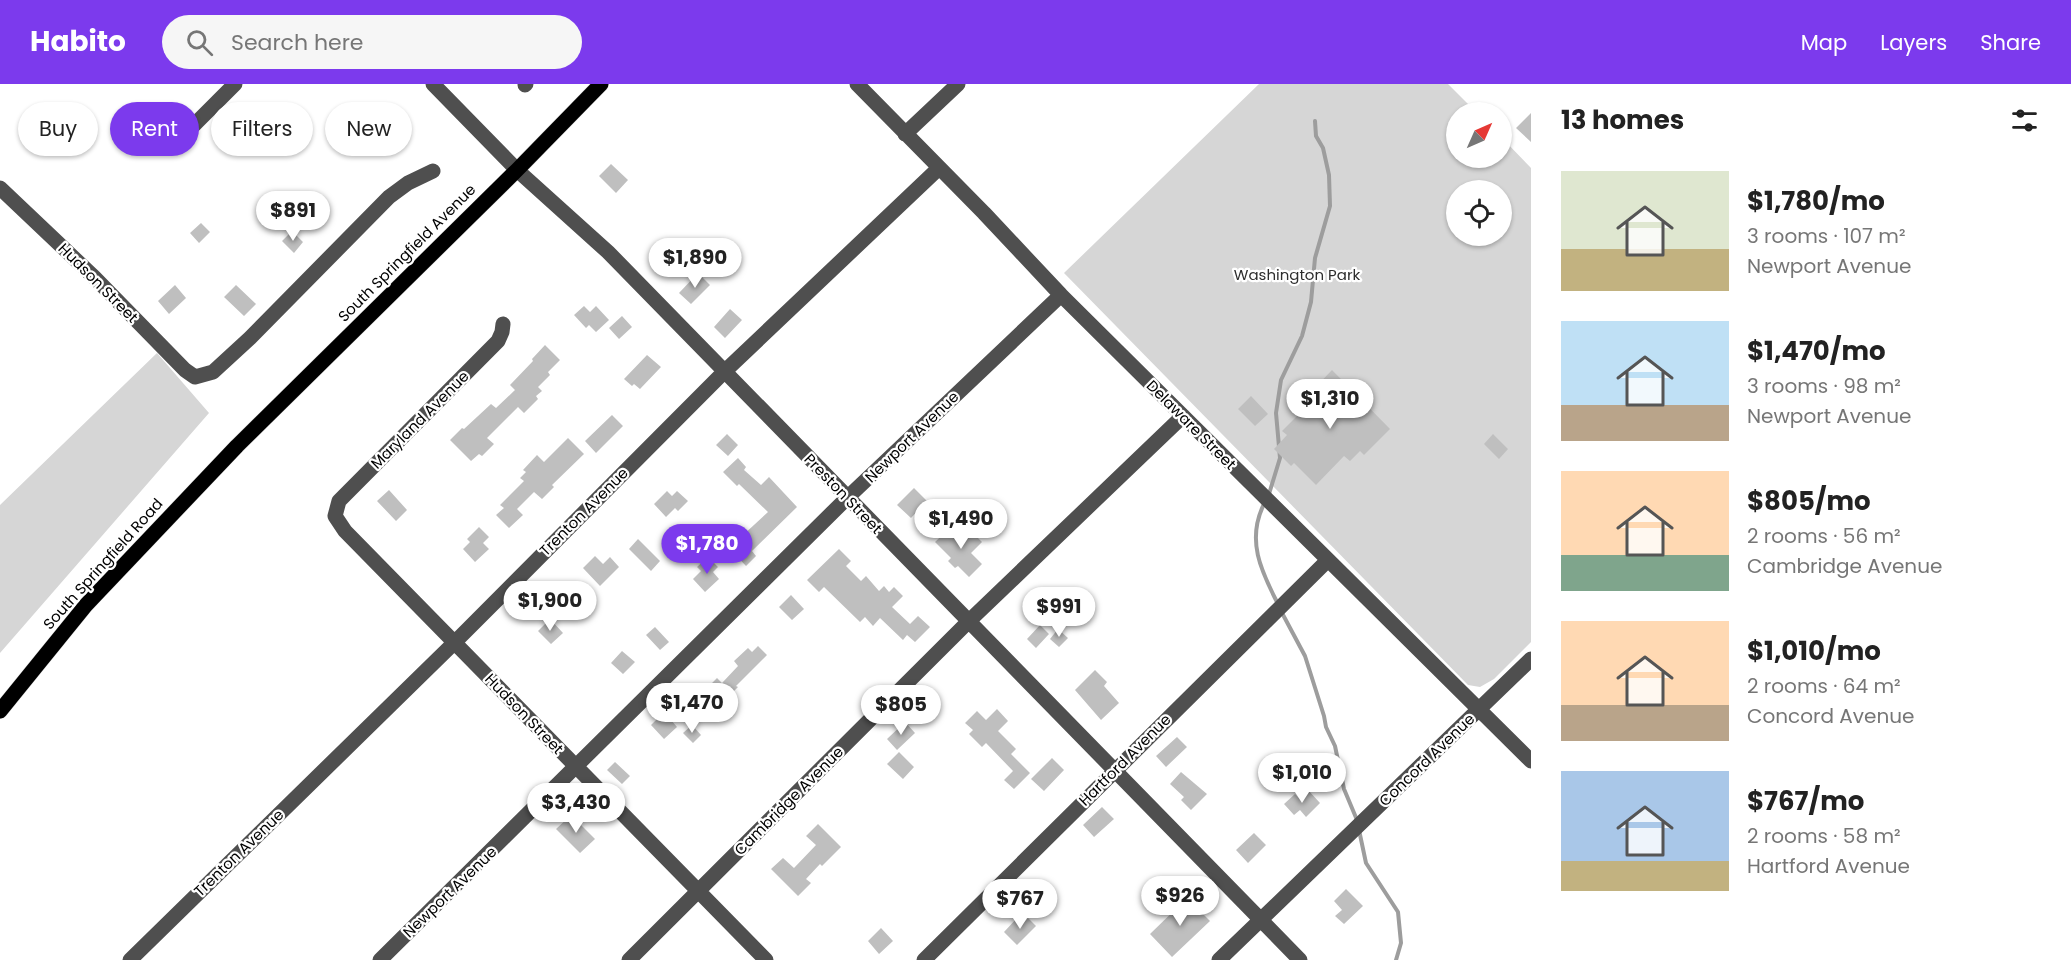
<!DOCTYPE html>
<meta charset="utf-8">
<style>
:root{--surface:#fff;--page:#f6f6f6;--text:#222;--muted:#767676;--accent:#7c3aed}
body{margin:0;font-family:Poppins,sans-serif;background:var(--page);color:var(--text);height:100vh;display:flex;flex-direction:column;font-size:22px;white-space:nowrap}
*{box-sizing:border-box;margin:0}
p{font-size:20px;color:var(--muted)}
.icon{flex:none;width:33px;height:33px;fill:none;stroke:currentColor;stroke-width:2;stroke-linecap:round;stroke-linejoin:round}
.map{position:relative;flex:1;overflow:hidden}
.panel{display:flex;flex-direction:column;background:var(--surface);width:540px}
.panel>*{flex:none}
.hud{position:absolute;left:18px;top:18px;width:570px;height:54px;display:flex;gap:12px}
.needle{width:39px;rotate:45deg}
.tools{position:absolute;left:1446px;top:18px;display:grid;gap:12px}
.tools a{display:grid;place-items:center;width:66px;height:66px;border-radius:50%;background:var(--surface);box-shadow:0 2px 4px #0004;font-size:30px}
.price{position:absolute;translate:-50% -51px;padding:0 14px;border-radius:21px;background:#fff;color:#222;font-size:20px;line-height:39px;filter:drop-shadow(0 2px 3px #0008)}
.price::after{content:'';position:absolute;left:50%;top:36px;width:18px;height:14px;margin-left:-9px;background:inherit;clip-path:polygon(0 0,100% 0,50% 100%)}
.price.selected{background:var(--accent);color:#fff}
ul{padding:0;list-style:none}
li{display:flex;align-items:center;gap:18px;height:150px;padding:0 30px}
li span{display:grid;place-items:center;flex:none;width:168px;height:120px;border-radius:0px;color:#555}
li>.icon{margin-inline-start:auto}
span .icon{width:72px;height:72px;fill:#fffc;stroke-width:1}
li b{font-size:26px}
h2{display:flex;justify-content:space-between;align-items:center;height:72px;padding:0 30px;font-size:26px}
.tag{padding:0 21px;border-radius:27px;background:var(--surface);box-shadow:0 2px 4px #0004;font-size:21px;line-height:54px}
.tag.selected{background:var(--accent);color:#fff}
header{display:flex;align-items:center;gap:36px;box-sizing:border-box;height:84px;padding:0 30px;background:var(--accent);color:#fff}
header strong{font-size:28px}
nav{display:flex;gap:33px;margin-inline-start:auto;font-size:21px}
.search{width:420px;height:54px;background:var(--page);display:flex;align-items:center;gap:15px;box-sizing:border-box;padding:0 21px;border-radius:33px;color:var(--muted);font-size:22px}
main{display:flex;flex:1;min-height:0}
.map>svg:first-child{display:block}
</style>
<header>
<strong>Habito</strong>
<div class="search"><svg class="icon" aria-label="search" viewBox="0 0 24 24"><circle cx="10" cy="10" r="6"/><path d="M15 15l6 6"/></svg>Search here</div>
<nav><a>Map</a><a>Layers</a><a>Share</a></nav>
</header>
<main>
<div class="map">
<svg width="1531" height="876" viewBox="0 0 1531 876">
<rect width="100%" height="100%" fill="#fff"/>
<path fill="#d6d6d6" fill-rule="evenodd" d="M1259,0h189l28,28h-20v46h46v-20l29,30v474l-37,37 -14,8 -12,-2 -404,-412zM1456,106h46v46h-46z
M157,269l52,60 -209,240v-148z"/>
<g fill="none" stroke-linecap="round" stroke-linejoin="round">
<path stroke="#9d9d9d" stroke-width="4" d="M1269,410l11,-36 -4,-45 5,-33 21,-44 9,-34 4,-44 15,-52 -1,-31 -6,-27 -7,-12 -1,-15
M1264,420c-18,36 -3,67 14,100
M1281,527l24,45 19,60 2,11 9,19 9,43 13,31
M1359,746l7,33 32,49 3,31 -5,17"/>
</g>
<path fill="#bfbfbf" d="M1531,29v29l-15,-14z
M611,80l17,16 -12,13 -17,-17z
M201,139l9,9 -11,11 -9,-10z
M292,147l11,11 -9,11 -12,-12z
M698,189l12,12 -19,19 -12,-11z
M175,201l11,13 -17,16 -11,-13z
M236,201l20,19 -12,12 -20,-19z
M584,222l6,6 6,-6 13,14 -13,12 -7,-7 -3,3 -12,-13z
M730,225l12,11 -17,18 -11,-11z
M622,232l10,11 -13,12 -10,-11z
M545,261l15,15 -12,12 2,3 -12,12 4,4 -6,5 2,3 -14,14 -6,-6 -31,31 7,6 -12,12 -3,-2 -8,7 -21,-21 12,-12 2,1 27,-25 5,4 19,-18 -5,-5 23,-24 -1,-2z
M647,271l14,12 -21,22 -6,-5 -2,2 -8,-7z
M1332,286l58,59 -26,26 -4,-4 -10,10 -6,-5 -28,29 -22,-22 -3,3 -17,-17 13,-14 -5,-4 29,-29 -5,-5z
M1251,312l17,18 -13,12 -17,-17z
M612,331l11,11 -27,27 -11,-12z
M727,350l11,11 -10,11 -12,-11z
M1493,350l15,15 -9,10 -15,-15z
M568,354l16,16 -32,31 2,2 -12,12 -8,-7 -17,17 6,6 -14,13 -13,-13 8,-7 -4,-3 24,-24 -4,-3 6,-6 -3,-2 14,-15 7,7z
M738,374l8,9 -2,3 17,15 8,-8 28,30 -45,44 4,5 -10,10 -17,-18 39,-36 -29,-28 -2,2 -14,-14z
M914,404l13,13 -16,17 -14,-13z
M389,406l18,20 -11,11 -19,-20z
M667,407l5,5 5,-5 11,10 -10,10 -3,-3 -9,9 -12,-13z
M952,442l11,11 7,-7 12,12 -11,11 11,11 -13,13 -11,-11 -3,2 -7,-7 3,-3 -16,-16z
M479,443l10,10 -6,6 6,6 -14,13 -12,-13 7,-7 -3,-3z
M638,455l22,22 -9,10 -22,-22z
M839,465l12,12 -5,5 15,15 5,-5 13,15 5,-5 5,6 5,-5 9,9 -11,11 18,17 8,-8 12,11 -15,15 -8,-7 -4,5 -23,-22 -7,8 -8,-9 -5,5 -36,-35 -5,5 -12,-12z
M595,472l8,8 7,-7 9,10 -19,19 -17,-18z
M708,473l10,10 -5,5 6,7 -14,13 -12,-13 8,-8 -4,-4z
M791,511l13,14 -12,11 -13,-13z
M550,535l13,14 -12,11 -13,-13z
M1040,541l9,9 -13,14 -9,-9z
M655,543l14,15 -9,8 -14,-15z
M1058,545l10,9 -9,9 -9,-8z
M758,562l9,9 -31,31 2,1 -11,11 -2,-2 -8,8 -14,-12 14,-14 5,5 16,-17 -4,-5 14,-13 4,4z
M622,567l13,11 -12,12 -12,-11z
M1095,586l12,12 -3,4 15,17 -18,17 -26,-30z
M997,625l11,12 -10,10 18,18 -5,5 19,19 -16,16 -10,-9 9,-9 -27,-28 -4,4 -13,-13 4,-4 -8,-7 12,-12 9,9z
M664,628l13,15 -13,12 -13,-14z
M905,638l10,11 -18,17 -10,-11z
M692,641l9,10 -8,8 -10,-10z
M1177,653l10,10 -21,20 -10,-11z
M899,668l15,15 -11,12 -16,-15z
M1052,674l12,12 -20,21 -13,-12z
M615,678l15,14 -8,8 -15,-14z
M1181,688l26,22 -16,16 -10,-10 3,-3 -14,-13z
M1308,706l12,13 -14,14 -6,-7 -6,5 -10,-11 11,-10 4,4z
M1102,723l12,12 -20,18 -11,-12z
M571,731l24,24 -15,14 -24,-24z
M818,740l23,23 -19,19 -2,-2 -14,15 5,4 -13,13 -27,-27 12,-11 11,10 22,-23 -10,-9z
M1254,749l12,12 -18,18 -12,-13z
M1346,805l17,17 -19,18 -9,-8 7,-6 -8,-9z
M1187,814l23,23 -38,36 -22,-23z
M1017,834l6,5 5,-5 8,8 -19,19 -13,-13z
M881,844l12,13 -14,13 -11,-13z"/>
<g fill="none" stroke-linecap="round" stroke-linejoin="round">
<g stroke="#dbdbdb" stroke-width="16">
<path id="major" d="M0,627l86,-106 151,-159 280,-276 84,-86"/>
</g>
<path stroke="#4f4f4f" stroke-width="15" d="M433,0l84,86 91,82 692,708
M857,0l127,129 77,82 470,466
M525,1l1,-1
M192,43l43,-43
M905,50l53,-50
M0,104l95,90 90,92 10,7 18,-5 37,-34 139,-141 19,-14 25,-12
M503,240l-1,8 -4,9 -159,160 -4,15 10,15 421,429
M130,876l324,-317 270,-271 215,-204
M380,876l467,-462 214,-203
M629,876l339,-338 215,-206
M924,876l403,-399
M1219,876l312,-301"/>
<use href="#major" stroke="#000" stroke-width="15"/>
</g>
<g text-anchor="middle" stroke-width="4.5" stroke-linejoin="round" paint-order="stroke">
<g font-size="15" fill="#000" stroke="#fff">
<text transform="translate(407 169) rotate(-45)" y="5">South Springfield Avenue</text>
<text transform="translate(98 199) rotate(45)" y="5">Hudson Street</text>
<text transform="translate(420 336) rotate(-45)" y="5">Maryland Avenue</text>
<text transform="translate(1191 341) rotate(45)" y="5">Delaware Street</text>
<text transform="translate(912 353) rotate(-44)" y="5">Newport Avenue</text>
<text transform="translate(843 410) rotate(46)" y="5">Preston Street</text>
<text transform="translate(584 428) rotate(-45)" y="5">Trenton Avenue</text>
<text transform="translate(103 480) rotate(-48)" y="5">South Springfield Road</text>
<text transform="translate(524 630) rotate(46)" y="5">Hudson Street</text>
<text transform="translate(1125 676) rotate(-45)" y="5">Hartford Avenue</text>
<text transform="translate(1427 676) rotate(-44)" y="5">Concord Avenue</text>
<text transform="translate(789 717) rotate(-45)" y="5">Cambridge Avenue</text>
<text transform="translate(239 769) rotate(-44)" y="5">Trenton Avenue</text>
<text transform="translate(450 808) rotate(-44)" y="5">Newport Avenue</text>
</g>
<g font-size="15" fill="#2d2d2d" stroke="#fff">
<text x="1297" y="196">Washington Park</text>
</g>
</g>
</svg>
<div class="tools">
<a><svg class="needle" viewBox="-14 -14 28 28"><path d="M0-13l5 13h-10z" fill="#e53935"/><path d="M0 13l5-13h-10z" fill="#767676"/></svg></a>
<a><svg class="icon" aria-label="locate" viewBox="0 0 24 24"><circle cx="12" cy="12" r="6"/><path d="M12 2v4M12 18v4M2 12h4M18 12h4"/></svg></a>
</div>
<b class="price" style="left:293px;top:158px">$891</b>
<b class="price" style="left:695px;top:205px">$1,890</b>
<b class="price" style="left:1330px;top:346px">$1,310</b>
<b class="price" style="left:961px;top:466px">$1,490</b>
<b class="price selected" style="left:707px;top:491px">$1,780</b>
<b class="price" style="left:550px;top:548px">$1,900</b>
<b class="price" style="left:1059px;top:554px">$991</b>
<b class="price" style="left:692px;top:650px">$1,470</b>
<b class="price" style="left:901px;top:652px">$805</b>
<b class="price" style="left:1302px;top:720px">$1,010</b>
<b class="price" style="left:576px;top:750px">$3,430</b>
<b class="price" style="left:1180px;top:843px">$926</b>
<b class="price" style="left:1020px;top:846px">$767</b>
<div class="hud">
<a class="tag">Buy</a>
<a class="tag selected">Rent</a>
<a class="tag">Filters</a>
<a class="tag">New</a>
</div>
</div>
<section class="panel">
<h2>13 homes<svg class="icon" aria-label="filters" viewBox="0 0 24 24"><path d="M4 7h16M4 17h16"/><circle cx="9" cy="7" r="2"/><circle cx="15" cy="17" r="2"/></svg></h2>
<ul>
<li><span style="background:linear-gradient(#dfe7d0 65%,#c2b280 0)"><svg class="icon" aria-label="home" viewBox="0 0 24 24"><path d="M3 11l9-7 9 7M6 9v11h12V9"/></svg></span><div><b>$1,780/mo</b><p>3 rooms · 107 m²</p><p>Newport Avenue</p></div></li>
<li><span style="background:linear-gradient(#bfe0f5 70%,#b9a48a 0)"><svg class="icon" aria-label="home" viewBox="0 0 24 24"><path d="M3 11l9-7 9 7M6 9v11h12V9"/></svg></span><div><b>$1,470/mo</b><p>3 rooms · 98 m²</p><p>Newport Avenue</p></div></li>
<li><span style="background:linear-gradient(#ffd9b3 70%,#7fa58c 0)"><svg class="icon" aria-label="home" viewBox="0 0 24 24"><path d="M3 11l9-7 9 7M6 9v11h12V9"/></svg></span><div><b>$805/mo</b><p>2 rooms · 56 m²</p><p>Cambridge Avenue</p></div></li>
<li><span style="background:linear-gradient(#ffd9b3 70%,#b9a48a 0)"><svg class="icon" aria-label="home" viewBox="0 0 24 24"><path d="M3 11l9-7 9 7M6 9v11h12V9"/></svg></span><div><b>$1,010/mo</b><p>2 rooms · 64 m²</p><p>Concord Avenue</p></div></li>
<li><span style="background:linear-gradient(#a9c7e8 75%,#c2b280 0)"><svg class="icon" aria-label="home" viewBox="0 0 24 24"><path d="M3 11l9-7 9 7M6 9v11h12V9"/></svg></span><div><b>$767/mo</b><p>2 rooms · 58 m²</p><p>Hartford Avenue</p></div></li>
</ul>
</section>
</main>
